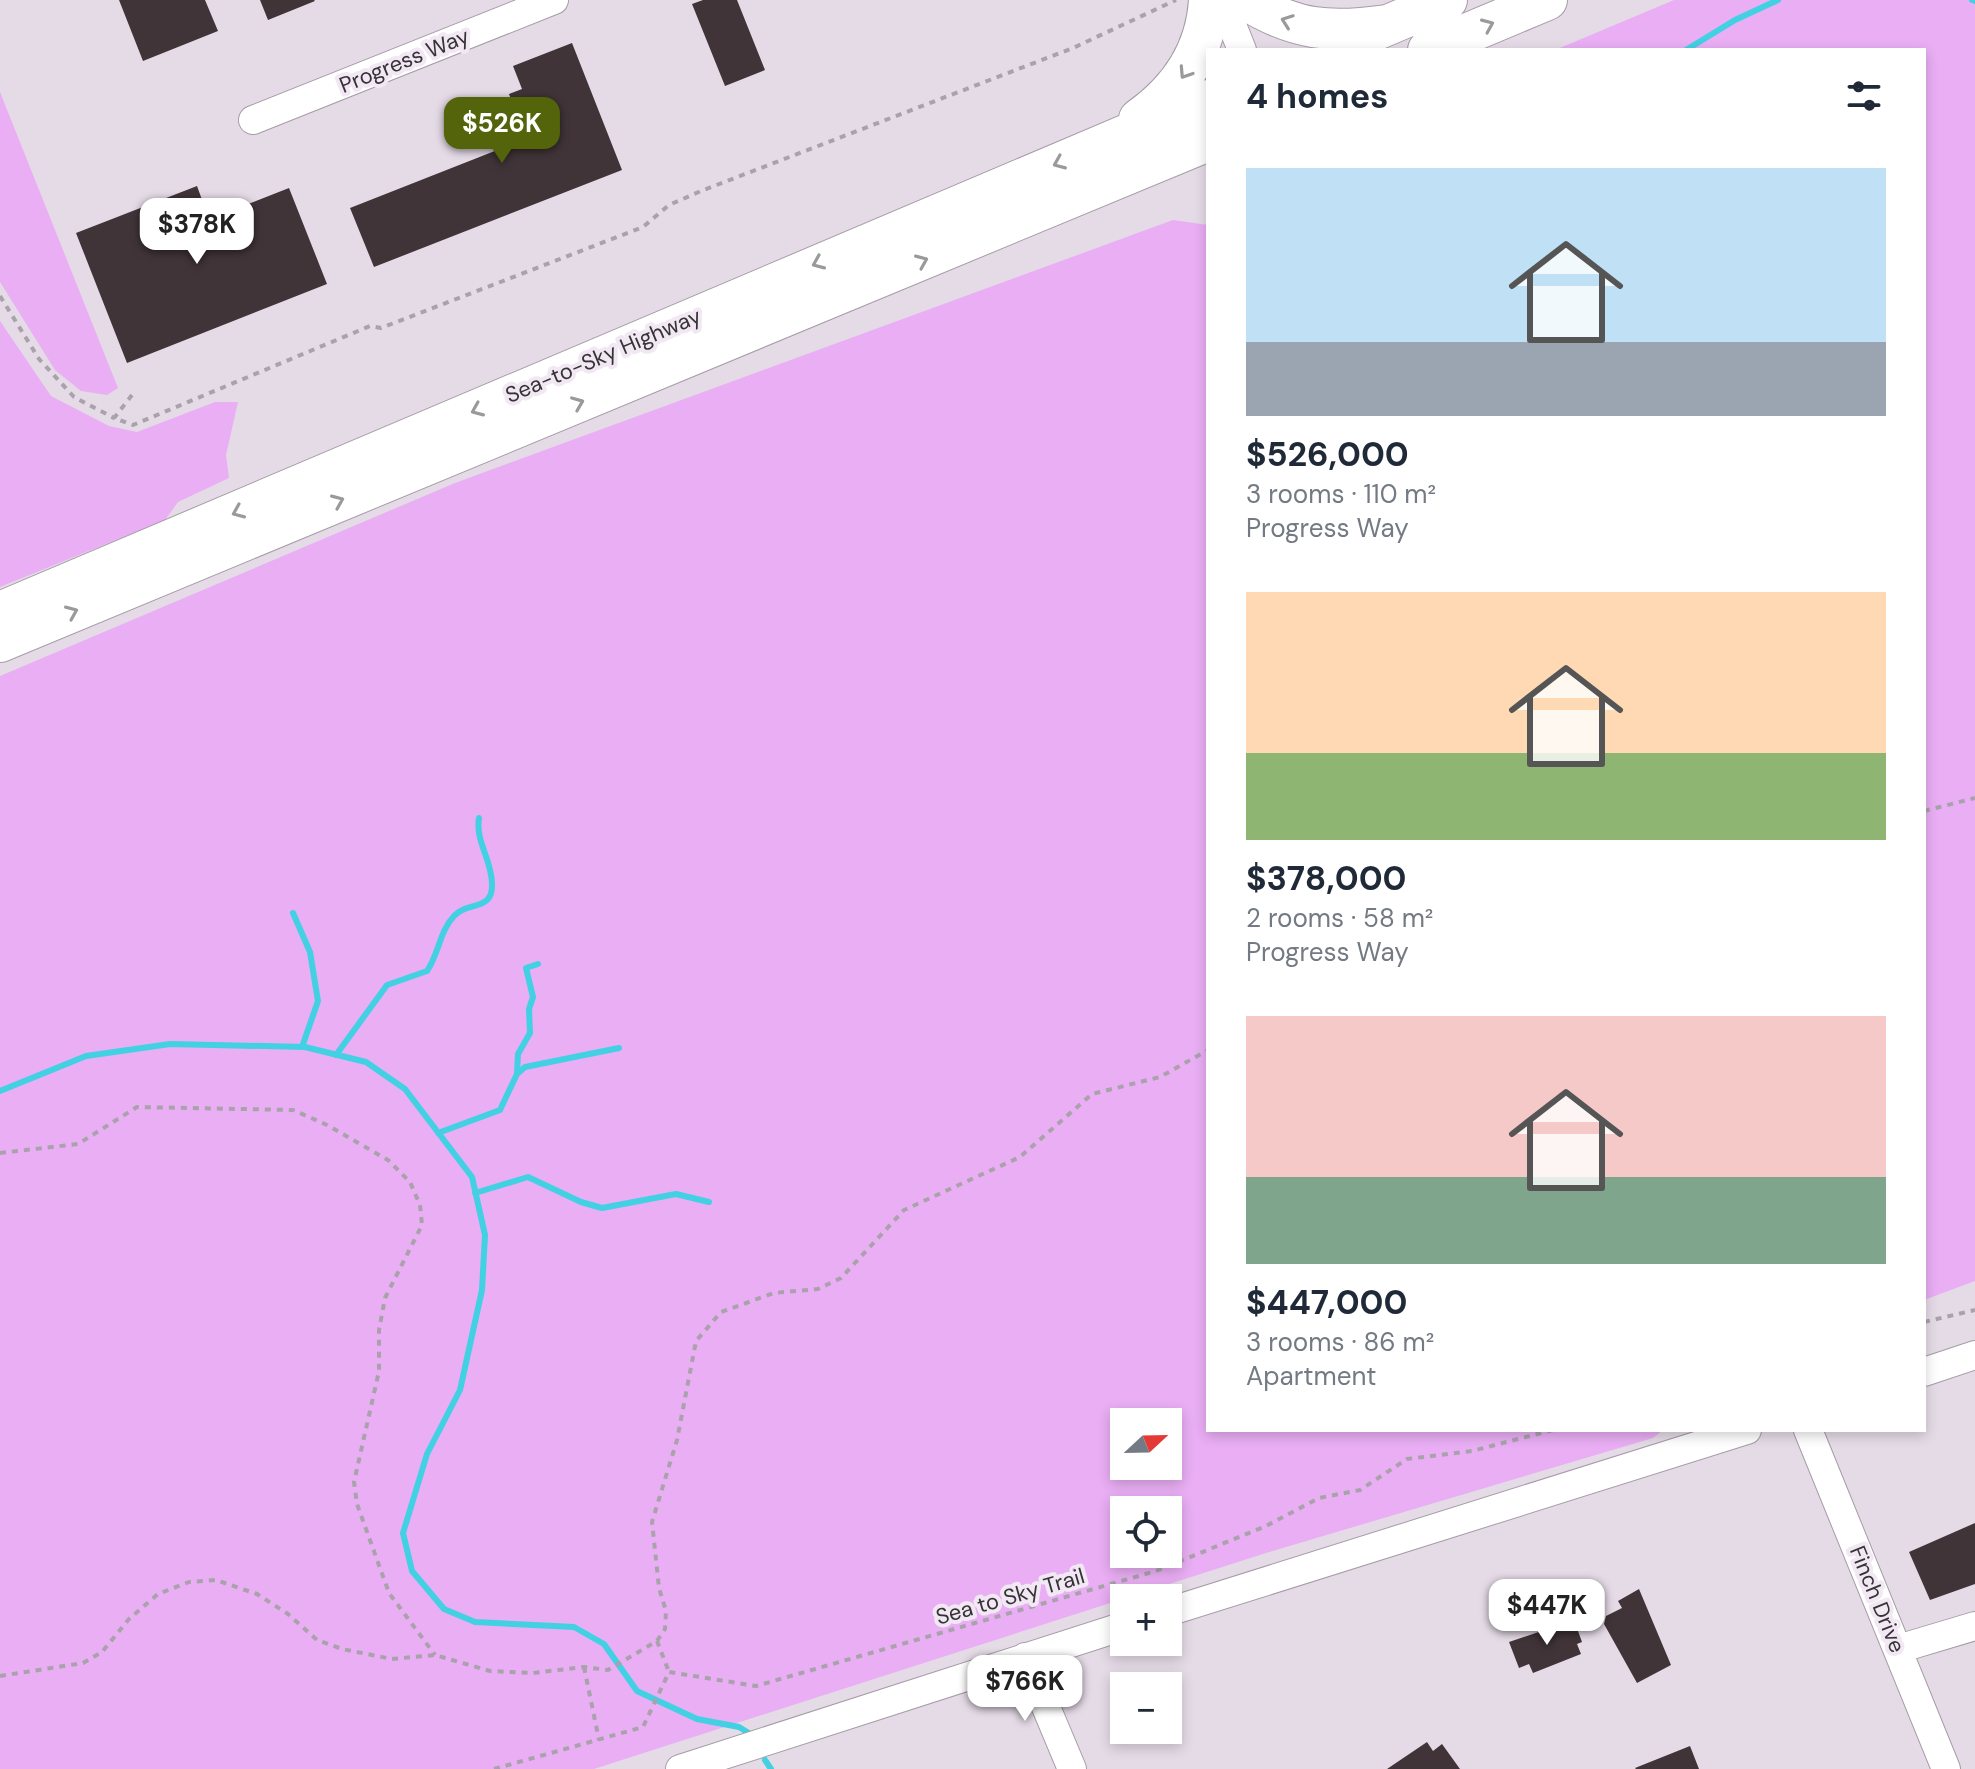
<!DOCTYPE html>
<meta charset="utf-8">
<style>
:root{--surface:#fff;--page:#f2f2f3;--text:#1f2937;--muted:#747a83;--accent:#54640b}
body{margin:0;font-family:"DM Sans",sans-serif;background:var(--page);color:var(--text);height:100vh;display:flex;flex-direction:column;font-size:30px;white-space:nowrap}
*{box-sizing:border-box;margin:0}
p{font-size:26px;color:var(--muted)}
.icon{flex:none;width:44px;height:44px;fill:none;stroke:currentColor;stroke-width:2;stroke-linecap:round;stroke-linejoin:round}
.map{position:relative;flex:1;overflow:hidden}
.sheet{position:absolute;left:1206px;top:48px;width:720px;height:1384px;display:flex;flex-direction:column;background:var(--surface);border-radius:0px;box-shadow:0 4px 12px #0003}
.sheet>*{flex:none}
.needle{width:52px;rotate:68deg}
.controls{position:absolute;left:1110px;top:1408px;display:grid;gap:16px}
.controls a{display:grid;place-items:center;width:72px;height:72px;border-radius:0px;background:var(--surface);box-shadow:0 4px 12px #0003;font-size:40px}
.price{position:absolute;translate:-50% -68px;padding:0 18px;border-radius:16px;background:#fff;color:#222;font-size:26px;line-height:52px;filter:drop-shadow(0 2px 4px #0008)}
.price::after{content:'';position:absolute;left:50%;top:48px;width:24px;height:18px;margin-left:-12px;background:inherit;clip-path:polygon(0 0,100% 0,50% 100%)}
.price.on{background:var(--accent);color:#fff}
ul{padding:0;list-style:none}
li{display:grid;align-content:center;gap:16px;height:424px;padding:0 40px}
li span{display:grid;place-items:center;height:248px;border-radius:0px;color:#555}
li>.icon{margin-inline-start:auto}
span .icon{width:144px;height:144px;fill:#fffc;stroke-width:1}
li b{font-size:34px}
h2{display:flex;justify-content:space-between;align-items:center;height:96px;padding:0 40px;font-size:34px}
.map>svg:first-child{display:block}
</style>
<div class="map">
<svg width="1975" height="1769" viewBox="0 0 1975 1769">
<rect width="100%" height="100%" fill="#e5dbe7"/>
<path fill="#e9aef4" fill-rule="evenodd" d="M1674,0h301v1281l-51,19v-1250h-369z
M0,92l118,296 -11,7 -26,-4 -26,-21 -55,-88z
M1173,220l35,5v1205h455l-10,8 -387,115 -672,216h-594v-1093l455,-193zM1124,1422h44v44h-44zM1168,1510v44h-44v-44z
M0,321l51,75 58,30 28,6 78,-30h23l-12,53 3,23 -51,24 -13,18 -165,67z"/>
<g fill="none" stroke-linecap="round" stroke-linejoin="round">
<path stroke="#41d1e2" stroke-width="6" d="M1972,0l3,1
M1686,50l49,-30 43,-20
M293,913l17,39 8,49 -16,46
M336,1055l51,-70 40,-14c12,-17 12,-39 27,-55 13,-15 39,-4 38,-32 0,-24 -17,-43 -13,-66
M517,1074l1,-20 12,-21 -1,-24 4,-12 -7,-29 12,-4
M0,1091l86,-35 84,-12 135,3 61,15 39,27 67,88 13,58 -3,55 -22,100 -33,64 -24,79 9,38 32,38 31,13 99,5 30,17 33,47 60,28 42,8 13,8
M438,1133l62,-23 17,-36 8,-7 94,-19
M475,1193l53,-16 53,25 21,6 74,-14 33,8
M765,1760l6,9"/>
</g>
<path fill="#403438" d="M119,0h86l13,31 -75,30z
M260,0h54l1,1 -47,19z
M703,0h34l28,70 -40,16 -33,-82z
M572,43l50,127 -248,97 -24,-59 170,-67 -10,-26 6,-2 -7,-19 13,-5 -9,-23z
M197,186l8,22 24,-10 4,12 56,-22 38,96 -200,79 -51,-130z
M1975,1523v61l-45,16 -21,-48z
M1639,1589l32,76 -34,18 -33,-59 2,-8 16,-8 -4,-7z
M1574,1620l8,22 -5,2 4,10 -48,19 -4,-9 -10,4 -10,-26z
M1427,1742l6,9 9,-7 18,25h-73z
M1690,1746l9,23h-63l-1,-1z"/>
<g fill="none" stroke-linecap="round" stroke-linejoin="round">
<g stroke="#a69ca7" stroke-width="30">
<path id="minor" d="M1222,0l20,50
M253,120l301,-120
M1924,1372l51,-17
M1808,1430l138,339
M1168,1612l579,-182
M1898,1649l77,-23
M1025,1657l47,112
M680,1769l444,-143"/>
</g>
<g stroke="#a69ca7" stroke-width="42">
<path id="highway" d="M1246,0c50,31 84,33 141,25
M1362,36l85,-36
M1428,50l119,-50
M1139,119c41,-29 67,-68 70,-119
M0,612l1208,-512
M0,642l1208,-501"/>
</g>
<path stroke="#a9a2ab" stroke-width="4" stroke-dasharray="6 6" stroke-linecap="butt" d="M0,296l39,63 35,38 40,21
M132,395l-18,23 19,7 237,-99 11,2 262,-101 26,-22 32,-14 372,-143 103,-48
M1924,811l51,-13
M0,1153l78,-9 59,-37 156,3 34,15 61,35 22,22 10,23 2,20 -37,73 -6,32v41l-25,111 3,22 32,89 46,62
M1924,1322l51,-12
M657,1641l12,31
M584,1667l15,73
M0,1676l83,-13 19,-11 27,-33 29,-25 31,-12 27,-2 41,14 31,20 29,26 25,9 50,10 43,-4 55,16 43,2 51,-6 24,3 49,-29 8,-12 1,-18 -7,-23 -7,-66 25,-82 19,-99 25,-29 53,-19 44,-4 23,-11 63,-68 116,-53 72,-63 68,-17 48,-27
M494,1769l149,-42 26,-55 87,14 400,-115 110,-45 53,-28 41,-8 47,-31 65,-8 81,-21"/>
<use href="#minor" stroke="#fff" stroke-width="28"/>
<use href="#highway" stroke="#fff" stroke-width="40"/>
</g>
<defs><path id="oneway-chevron" d="M-2-3.5L2.5 0L-2 3.5" fill="none" stroke-width="1.6" stroke-linecap="round" stroke-linejoin="round" transform="scale(2)"/></defs>
<g stroke="#9a999b">
<use href="#oneway-chevron" transform="translate(1287 21) rotate(-160)"/>
<use href="#oneway-chevron" transform="translate(1488 25) rotate(-23)"/>
<use href="#oneway-chevron" transform="translate(1185 73) rotate(123)"/>
<use href="#oneway-chevron" transform="translate(1059 163) rotate(157)"/>
<use href="#oneway-chevron" transform="translate(922 261) rotate(-23)"/>
<use href="#oneway-chevron" transform="translate(818 263) rotate(157)"/>
<use href="#oneway-chevron" transform="translate(578 403) rotate(-22)"/>
<use href="#oneway-chevron" transform="translate(477 410) rotate(157)"/>
<use href="#oneway-chevron" transform="translate(338 501) rotate(-23)"/>
<use href="#oneway-chevron" transform="translate(238 512) rotate(157)"/>
<use href="#oneway-chevron" transform="translate(72 612) rotate(-23)"/>
</g>
<g text-anchor="middle" stroke-width="8" stroke-linejoin="round" paint-order="stroke">
<g font-size="22" fill="#363337" stroke="#f2e8f4">
<text transform="translate(404 60) rotate(-22)" y="8">Progress Way</text>
<text transform="translate(603 355) rotate(-23)" y="8">Sea-to-Sky Highway</text>
<text transform="translate(1010 1596) rotate(-16)" y="8">Sea to Sky Trail</text>
<text transform="translate(1878 1599) rotate(68)" y="8">Finch Drive</text>
</g>
</g>
</svg>
<div class="controls">
<a><svg class="needle" viewBox="-14 -14 28 28"><path d="M0-13l5 13h-10z" fill="#e53935"/><path d="M0 13l5-13h-10z" fill="#747a83"/></svg></a>
<a><svg class="icon" aria-label="locate" viewBox="0 0 24 24"><circle cx="12" cy="12" r="6"/><path d="M12 2v4M12 18v4M2 12h4M18 12h4"/></svg></a>
<a>+</a>
<a>−</a>
</div>
<b class="price on" style="left:502px;top:165px">$526K</b>
<b class="price" style="left:197px;top:266px">$378K</b>
<b class="price" style="left:1547px;top:1647px">$447K</b>
<b class="price" style="left:1025px;top:1723px">$766K</b>
<section class="sheet">
<h2>4 homes<svg class="icon" aria-label="filters" viewBox="0 0 24 24"><path d="M4 7h16M4 17h16"/><circle cx="9" cy="7" r="2"/><circle cx="15" cy="17" r="2"/></svg></h2>
<ul>
<li><span style="background:linear-gradient(#bfe0f5 70%,#9aa5b1 0)"><svg class="icon" aria-label="home" viewBox="0 0 24 24"><path d="M3 11l9-7 9 7M6 9v11h12V9"/></svg></span><div><b>$526,000</b><p>3 rooms · 110 m²</p><p>Progress Way</p></div></li>
<li><span style="background:linear-gradient(#ffd9b3 65%,#8fb573 0)"><svg class="icon" aria-label="home" viewBox="0 0 24 24"><path d="M3 11l9-7 9 7M6 9v11h12V9"/></svg></span><div><b>$378,000</b><p>2 rooms · 58 m²</p><p>Progress Way</p></div></li>
<li><span style="background:linear-gradient(#f6c9c9 65%,#7fa58c 0)"><svg class="icon" aria-label="home" viewBox="0 0 24 24"><path d="M3 11l9-7 9 7M6 9v11h12V9"/></svg></span><div><b>$447,000</b><p>3 rooms · 86 m²</p><p>Apartment</p></div></li>
</ul>
</section>
</div>
